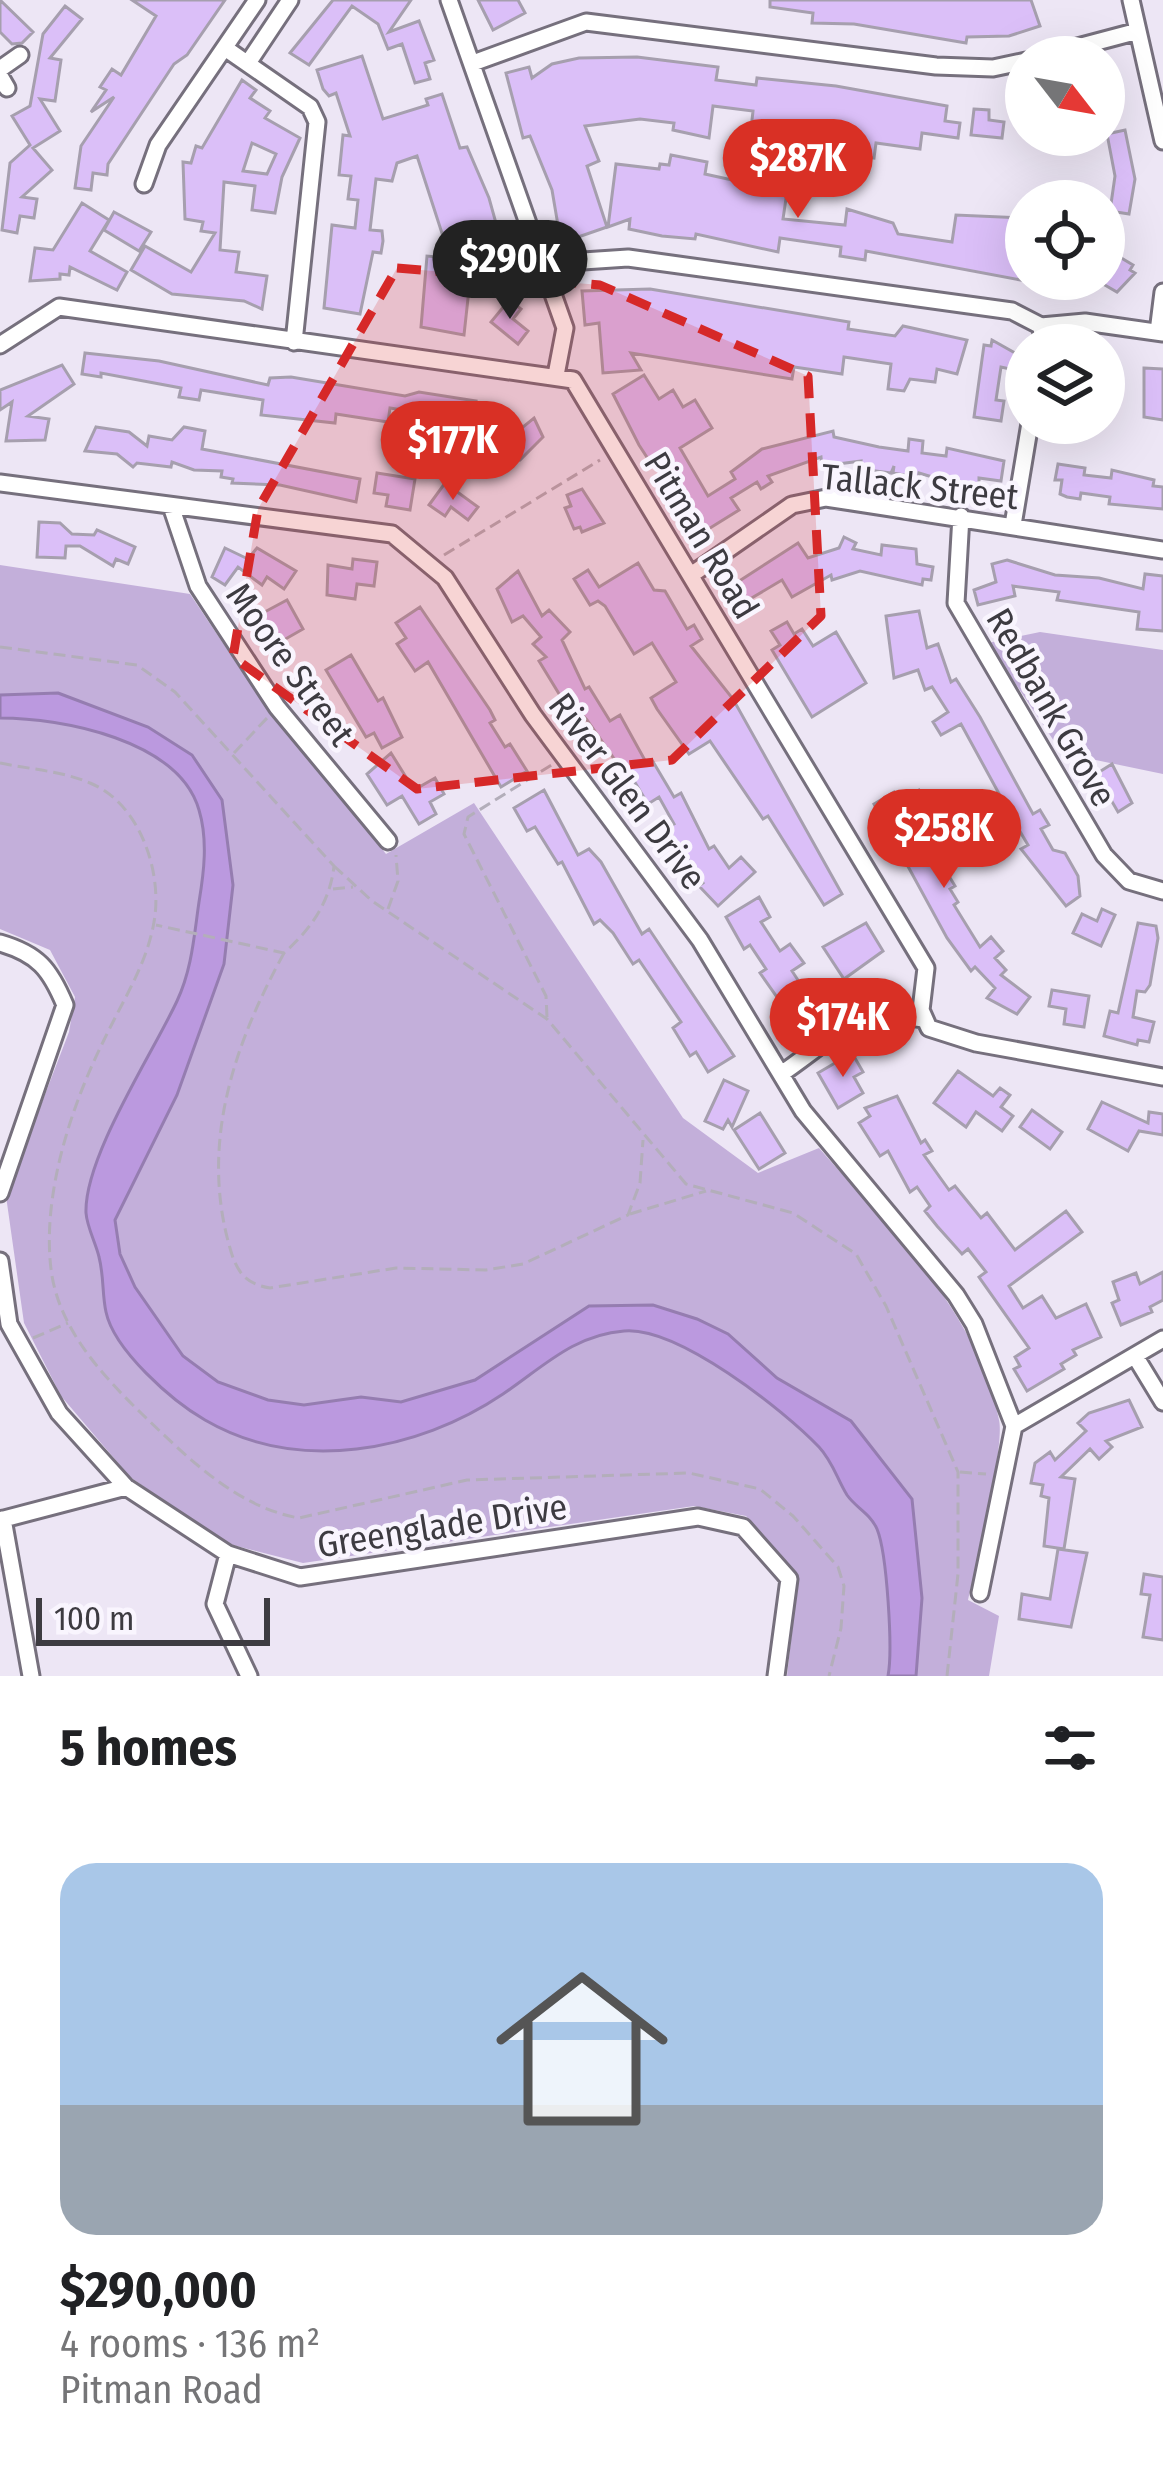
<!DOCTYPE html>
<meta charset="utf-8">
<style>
:root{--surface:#fff;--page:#f6f6f6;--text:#202124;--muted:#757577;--line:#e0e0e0;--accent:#d93025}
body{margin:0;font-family:"Fira Sans Condensed",sans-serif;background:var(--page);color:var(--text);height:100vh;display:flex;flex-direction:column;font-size:45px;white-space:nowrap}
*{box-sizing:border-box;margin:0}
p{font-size:39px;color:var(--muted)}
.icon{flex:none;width:66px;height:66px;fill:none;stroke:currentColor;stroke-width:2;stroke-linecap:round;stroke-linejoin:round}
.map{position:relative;height:1676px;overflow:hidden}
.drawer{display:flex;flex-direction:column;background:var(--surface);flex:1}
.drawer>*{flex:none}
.needle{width:78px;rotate:121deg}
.buttons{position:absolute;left:1005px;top:36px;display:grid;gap:24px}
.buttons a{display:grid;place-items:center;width:120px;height:120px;border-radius:50%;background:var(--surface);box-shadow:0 12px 48px #0002;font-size:60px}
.scale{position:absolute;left:36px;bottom:30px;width:234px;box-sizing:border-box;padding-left:12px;border:6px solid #3d3b41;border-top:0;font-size:33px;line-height:42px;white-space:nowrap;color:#3d3b41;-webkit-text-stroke:9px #f9f5fe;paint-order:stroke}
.price{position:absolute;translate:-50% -102px;padding:0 27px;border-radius:42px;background:var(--accent);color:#fff;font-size:39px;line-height:78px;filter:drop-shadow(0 3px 6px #0008)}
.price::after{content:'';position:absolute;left:50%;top:72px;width:36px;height:27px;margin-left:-18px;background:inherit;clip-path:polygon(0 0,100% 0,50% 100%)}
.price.selected{background:#222;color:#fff}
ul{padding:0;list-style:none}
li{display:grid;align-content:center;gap:24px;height:636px;padding:0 60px}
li+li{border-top:3px solid var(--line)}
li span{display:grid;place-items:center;height:372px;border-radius:36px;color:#555}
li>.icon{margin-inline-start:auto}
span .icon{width:216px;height:216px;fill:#fffc;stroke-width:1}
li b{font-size:51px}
h2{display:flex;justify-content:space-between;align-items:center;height:144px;padding:0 60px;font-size:51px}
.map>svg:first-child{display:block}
</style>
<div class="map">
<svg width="1163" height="1676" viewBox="0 0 1163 1676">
<rect width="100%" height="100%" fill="#ede6f5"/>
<path fill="#c3afda" d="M0,565l190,29 59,88 137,172 88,-51 209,315 75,55 61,-25c70,80 158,163 180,272 6,26 -23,148 -31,180l31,16 -10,60h-202l11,-101 -52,-59 -52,-10 -391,57 -78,-20 -95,-66 -69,-81 -37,-73 -18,-127 63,-164 6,-35 -25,-47 -50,-21z
M1040,632l123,18v124l-101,-21 -74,-110z"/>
<path fill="#bb99df" stroke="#957db0" stroke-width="3" d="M58,693l90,34 44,28 30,45 11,85 -9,79 -47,131 -62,125 5,34 15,33 48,69 35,26 50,18 36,5 57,-8 40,5 74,-22 114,-74 64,-1 44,14 31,15 49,44 74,43 61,78 10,99 -6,78h-28c5,-26 -1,-123 -11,-147 -7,-16 -21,-21 -30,-34 -10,-16 -14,-33 -28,-48 -35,-37 -142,-121 -195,-116 -51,4 -82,37 -121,63 -86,58 -205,80 -298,26 -33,-19 -91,-70 -99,-108 -4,-18 -2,-36 -7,-55 -3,-13 -12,-30 -13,-44 -2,-56 67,-160 91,-212 15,-32 17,-65 22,-99 5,-30 9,-62 0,-92 -20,-70 -137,-92 -199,-92v-23z"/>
<path fill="#dbbff8" stroke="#a69fae" stroke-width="3" fill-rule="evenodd" d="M0,0l33,32 -11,11 -10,1 -12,-12z
M132,0h93l-38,55 -13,9 -66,100 -1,11 -14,-2 -2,17 -16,-2 6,-42 33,-49 -23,15 15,-22 -6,-3 12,-18 9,6 35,-59z
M333,0h78l-22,32 30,-11 15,39 -9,3 5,16 -15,4 -13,-39 -14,5 -10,-25 -26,-18 -43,59 -19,-12z
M478,0h40l7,13 -32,17z
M770,0h261l9,26 -31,10 -42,1 -1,6 -112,-19 -42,-1 1,-10 -43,-6z
M65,6l17,13 -32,39 11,2 -6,41 -15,-2 20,32 -27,17 19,22 -30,27 15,2 -3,19 -14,-2 -3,17 -15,-3 8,-67 20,-18 -18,-29 18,-10 13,-72z
M362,56l21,63 45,-14 -2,-6 16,-5 18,54 7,-1 22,51 17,61 -35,12 -7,64 -43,-8 6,-71 23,2 -33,-102 -20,7 -5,18 -16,-2 -6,51 12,1 1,10 -2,12 -8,-1 -13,62 -36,-6 8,-83 23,3 3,-28 -10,-1 3,-23 -12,-1 4,-40 7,1 -14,-43 -7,3 -6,-7 -6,-19z
M637,57l81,10 -2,13 40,5 1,-7 79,8 111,20 -2,15 15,2 -2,15 -36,-5 -2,16 -44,-6 -2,15 -38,-5 1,-8 -86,-16 2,-18 -40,-5 -4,32 -36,-8 1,-7 -34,-4 -55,7 14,35 -12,5 20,61 -46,16 -9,-53 -22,-54 -7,2 -17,-65 23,-6 3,11 20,-14 27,-6z
M242,80l14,10 -6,8 20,13 -5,7 35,20 -18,39 -7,36 -23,-3 3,-24 -31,-4 -4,68 19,2 -3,20 31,4 -5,33 -18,-8 -72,-7 -41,-24 14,-24 46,26 24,-39 -14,-2 2,-9 -18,-3 -2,-57 8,1 5,-17 6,2zM252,143l24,11 -9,20 -24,-3z
M974,109l15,1v10l15,2 -2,16 -31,-3z
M1125,130l10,49 -6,35 -19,-3 5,-35 -8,-42z
M671,155l36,7 -2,12 82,18 -4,27 62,6 2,-16 46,14 5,11 54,8 4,-27 70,3v63l-160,-30 -1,9 -25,-4 1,-9 -61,-9 -2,14 -82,-18 -1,5 -33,-3 -33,-7 1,-10 -22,8 8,-63 43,5 1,-5 9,1z
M82,203l27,17 -19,31 37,21 -10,18 -47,-23 -1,8 -9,-1v5l-30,2 5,-33 18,2z
M114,212l37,20 -12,19 -35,-21z
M1104,215l14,4 -8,53 8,-16 15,9 -3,5 5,3 -18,19 -14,-8z
M650,289l199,33 -1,7 47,7 8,-10 64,14 -10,34 -20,-5 -2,13 -25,-3 -6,12 -16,-2 3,-25 -47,-7 -2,17 -48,-7 -2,12 -161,-26 10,17 -38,3 -4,-50 -14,2 -3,-34z
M509,300l12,9 -8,10 15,12 -10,13 -27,-22z
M992,340l23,13 -5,16 -9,-2 -5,33 8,1 -3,20 -27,-4 10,-72 7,1z
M85,353l74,8 109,24 2,-7 21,-1 114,19 14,-4 57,9 -1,5 13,2 -2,20 -13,-1 -1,8 -15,-2 2,-14 -69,-11 -2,14 -52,-8 -1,9 -74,-8 2,-15 -62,-10 -2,10 -20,-3 2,-9 -80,-15v4l-19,-3z
M62,365l12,19 -46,32 21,3 -4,21 -39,1 6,-39 -12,8v-20z
M1144,368l19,1v51l-19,-3z
M644,375l15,24 14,-9 10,17 12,-7 17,28 -32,20 28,48 27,-17 -4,-7 31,-23 71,-18 1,6 45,10 29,4 1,-12 14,2 -1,12 24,3 1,-8 57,13 -3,20 -22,-3v6l-20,1 -40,-12 -1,9 -15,-1 1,-6 -11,-2 1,-7 -3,7 -31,-4 1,-8 -39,5 -1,-9 -53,19 4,6 -11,7 -4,-7 -26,16 8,12 -37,23 -45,-71 -5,3 -13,-20 -26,-51z
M534,418l9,19 -23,23 -12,1 -11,-13z
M96,427l33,5 18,14 2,-10 23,4 12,-13 21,4 -3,18 158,30 -4,23 -76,-17 -48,-2 1,-4 -12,-2 1,-6 -28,-1 -22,-8 -1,5 -34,-4 -4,4 -16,-13 -32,-3z
M1058,464l27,4 -1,7 27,3 1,-8 42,10 -1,6 10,1v22l-54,-5 1,-7 -29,-4 -1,6 -13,-2 -7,-3 2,-14h-7z
M377,473l38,6 -5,31 -24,-4 2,-11 -14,-2z
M445,483l33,24 -10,13 -17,-13 -6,9 -16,-11z
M582,489l22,34 -22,9 -2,-5 -6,2 -9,-21 6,-2 -4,-11z
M39,522l21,1 12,11 22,1 3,-5 38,17 -7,17 -12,-5 -3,7 -33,-20h-14l-1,12 -28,-1z
M844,537l12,6 -3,6 28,6 1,-10 34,4 1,15 16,3 -2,13 -8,-1 -1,6 -62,-14 -28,9 -1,-5 -39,22 -10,-17 -32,19 6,9 -19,12 -8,-13 10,-5 -9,-15 68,-44 10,15 31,-10z
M225,548l23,11 9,-11 39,23 -12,18 -17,-12 -5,8 -24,-18 -13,18 -13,-8z
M353,559l24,3 -3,24 -17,-2 -2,15 -28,-4 1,-30 24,4z
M1007,560l48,15 44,3 44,11 2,-15 18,2v55l-26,-2 2,-17 -82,-12 2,-8 -46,-6 2,10 -37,9 -4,-15 22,-8 -4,-18z
M638,563l16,27 11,1 22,38 7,-4 8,14 -11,7 42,53 109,195 -18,11 -56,-89 -5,3 -53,-78 -21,13 -32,-45 -6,-11 25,-16 -24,-39 -18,11 -29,-48 -7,-5 -8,4 -16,-26 14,-9 11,17z
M518,571l24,45 7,-6 21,22 -8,8 23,49 4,-2 21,34 10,-6 27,49 5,-4 22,37 7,-4 28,56 5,-3 15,22 12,-11 14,15 -37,34 -19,-20 4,-3 -36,-55 7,-4 -15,-27 -11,7 -20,-33 -4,2 -37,-53 -22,-25 -4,2 -22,-36 7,-4 -13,-13 8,-7 -18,-21 -11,6 -15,-33z
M287,600l16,29 -28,16 -16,-30z
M420,607l70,103 5,10 -5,3 15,24 5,-3 17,27 -26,16 -73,-125 -13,9 -18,-27 9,-6 -10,-15z
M919,611l8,37 11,-4 13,38 5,-3 24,38 53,97 7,-4 9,15 -8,4 12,21 12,3 13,23 2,20 -14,10 -45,-57 7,-4 -13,-22 -6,4 -6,-11 6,-4 -48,-88 -20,11 -8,-13 15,-10 -16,-25 -7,3 -7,-20 -24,8 -8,-62z
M787,622l7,12 8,-5 11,17 23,-14 30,51 -54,34 -40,-67 8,-5 -9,-14z
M351,655l27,46 5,-3 19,39 -20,11 -8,-15 -8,4 -40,-67z
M391,753l23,37 21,-12 9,16 -14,8 6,12 -17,10 -17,-28 -15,9 -20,-31z
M1112,764l20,39 -14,9 -22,-38z
M544,790l34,65 11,-6 12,13 41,72 7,-5 85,127 -26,16 -12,-20 -6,4 -17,-28 8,-6 -42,-62 -6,4 -20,-31 -13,-13 -6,4 -32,-62 -4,2 -23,-37 -8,4 -13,-23z
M919,790l15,25 -7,5 20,33 -9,5 17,28 -5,3 8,13 -4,3 26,42 11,-10 12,14 -8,7 11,12 -5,5 29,22 -13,17 -30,-16 8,-10 -20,-21 -4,4 -24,-33 -73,-134 20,-12 5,10z
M759,897l11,20 -9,5 19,29 10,-7 14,19 -12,8 32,49 -21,14 -43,-61 6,-4 -16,-24 -6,4 -18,-32z
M1102,909l13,6 -14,31 -28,-13 9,-19 15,7z
M866,923l17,28 -39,28 -21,-32z
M1138,923l18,3 2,12 -8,47 -5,7 -8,-1 -4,26 21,5 -5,20 -11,-2 -1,5 -33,-9 6,-25 8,2z
M1052,990l37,6 -5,31 -20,-3 2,-15 -17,-3z
M852,1053l11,19 -9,5 9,16 -25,15 -20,-35z
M958,1071l35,25 7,-8 10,7 -9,12 12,9 -11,15 -26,-19 -10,15 -32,-24z
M724,1080l24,11 -16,36 -4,-7 -5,9 -18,-8z
M897,1096l24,47 4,-3 7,11 -8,4 25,35 6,-4 26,32 6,-5 28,37 51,-39 16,21 -73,54 14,22 19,-12 14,22 30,-14 15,33 -28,13 3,5 -15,9 3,5 -37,22 -13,-22 6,-3 -5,-9 14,-9 -50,-71 7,-5 -18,-23 -6,5 -25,-28 -12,-15 5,-5 -13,-19 -7,5 -22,-41 -8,5 -21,-33 11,-7 -5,-8z
M1102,1102l46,21 1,-11 14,2v21l-24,-4 -11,20 -40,-22z
M1032,1110l30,22 -12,17 -30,-22z
M760,1113l25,40 -26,16 -25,-39z
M1163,1272v28l-13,7 2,5 -31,13 -9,-22 7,-3 -6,-18 23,-9 4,11z
M1129,1400l13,27 -36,14 6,6 -13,12 -9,-10 -29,28 14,2 -11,70 -20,-3 5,-48 -8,-2 2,-11 -12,-2 4,-20 15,-11 5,8 31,-29 -8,-8 11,-10z
M1058,1549l29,4 -16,74 -52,-8 3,-25 28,5z
M1144,1574l19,3v63l-20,-3 7,-42 -9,-1z"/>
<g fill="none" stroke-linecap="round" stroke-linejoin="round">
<g stroke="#76707d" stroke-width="21">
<path id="street" d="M449,0l116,328 -9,47
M1131,0l32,141
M225,48l85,59 7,15 -23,220
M1040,57l98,-26
M248,63l42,-63
M473,63l113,-41 350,44 57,2 33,-7
M0,69l20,-14
M0,76l7,12
M144,184l14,-39 99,-145
M546,274l37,-13 45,-3 384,53 29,15 44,-4 78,11
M1041,326l2,19
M1158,332l5,-40
M0,345l59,-38 514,73 353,588 -5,42 8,18 47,15 187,34
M0,483l392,51 53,44 88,137 167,225 103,171 153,184 18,29 40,102
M171,506l27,80 79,121 111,134
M961,516l-5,87 148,252 25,26 34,10
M1013,525l17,-102
M691,575l101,-70 34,-7 337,52
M0,943c38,11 50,26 65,62l-65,188
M781,1074c53,-36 74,-67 142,-55
M0,1261l9,63 50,89 67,74 102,67 72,23 398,-60 45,10 46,52 -13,97
M1135,1356l28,46
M3,1519l28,157
M0,1520l126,-33
M228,1554l-13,50 34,72
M980,1593l34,-167 149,-87"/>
</g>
<path stroke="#b3aeba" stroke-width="3" stroke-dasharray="12 6" stroke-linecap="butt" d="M444,555l156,-95
M0,647l137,18 38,27 159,174c-4,36 -23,63 -50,87l-128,-28
M234,753l34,-36
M0,763c29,6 62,8 90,20 50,20 73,90 64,139 -7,42 -32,80 -50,118 -33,66 -62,155 -53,229 7,59 51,106 91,145 45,43 94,93 157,104l168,-38 222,-7 71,16 33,27 45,51 6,19 -3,42 -12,48
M334,866l38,35 175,118 139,165 107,29 63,41 30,52 72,166v102l-11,102
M333,889l20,-2
M388,909l10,-28 -2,-26
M284,953c-48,88 -82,183 -57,284 7,27 12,46 43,51l126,-20 90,2 37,-6 105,-49 12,-32 3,-43
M547,1017l-1,-21 -82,-162 4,-17 85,-53
M630,1214l76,-23
M33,1338l35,-15
M960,1472l26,2"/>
<use href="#street" stroke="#fff" stroke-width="15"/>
</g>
<path fill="#d62828" fill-opacity="0.2" stroke="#d62828" stroke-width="9" stroke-dasharray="24 15" stroke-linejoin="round" d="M397,268l203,17 208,91 13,240 -149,144 -255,29 -184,-132 25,-148z"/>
<g text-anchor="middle" stroke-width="9" stroke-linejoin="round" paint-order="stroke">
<g font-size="36" fill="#3d3b41" stroke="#f9f5fe">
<text transform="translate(920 486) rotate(6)" y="13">Tallack Street</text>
<text transform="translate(702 535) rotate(59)" y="13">Pitman Road</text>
<text transform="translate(291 664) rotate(54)" y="13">Moore Street</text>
<text transform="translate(1052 707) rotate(60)" y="13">Redbank Grove</text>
<text transform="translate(628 791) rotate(53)" y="13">River Glen Drive</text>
<text transform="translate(442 1525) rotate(-9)" y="13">Greenglade Drive</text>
</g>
</g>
</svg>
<div class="buttons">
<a><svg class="needle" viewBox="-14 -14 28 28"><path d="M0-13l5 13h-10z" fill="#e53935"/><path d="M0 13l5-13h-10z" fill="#757577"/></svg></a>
<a><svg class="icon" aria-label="locate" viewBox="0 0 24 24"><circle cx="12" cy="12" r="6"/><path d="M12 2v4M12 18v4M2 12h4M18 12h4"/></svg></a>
<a><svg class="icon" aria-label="layers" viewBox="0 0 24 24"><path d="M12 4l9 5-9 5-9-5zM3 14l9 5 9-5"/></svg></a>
</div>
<div class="scale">100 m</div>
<b class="price" style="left:798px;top:221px">$287K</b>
<b class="price selected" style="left:510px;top:322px">$290K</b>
<b class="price" style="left:453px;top:503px">$177K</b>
<b class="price" style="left:944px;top:891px">$258K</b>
<b class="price" style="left:843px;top:1080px">$174K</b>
</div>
<section class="drawer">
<h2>5 homes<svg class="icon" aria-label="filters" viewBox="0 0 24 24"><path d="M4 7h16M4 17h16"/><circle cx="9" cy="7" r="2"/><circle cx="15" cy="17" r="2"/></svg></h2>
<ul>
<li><span style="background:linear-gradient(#a9c7e8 65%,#9aa5b1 0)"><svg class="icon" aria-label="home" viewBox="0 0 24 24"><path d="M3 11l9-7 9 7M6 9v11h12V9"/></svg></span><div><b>$290,000</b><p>4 rooms · 136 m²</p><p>Pitman Road</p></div></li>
</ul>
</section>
